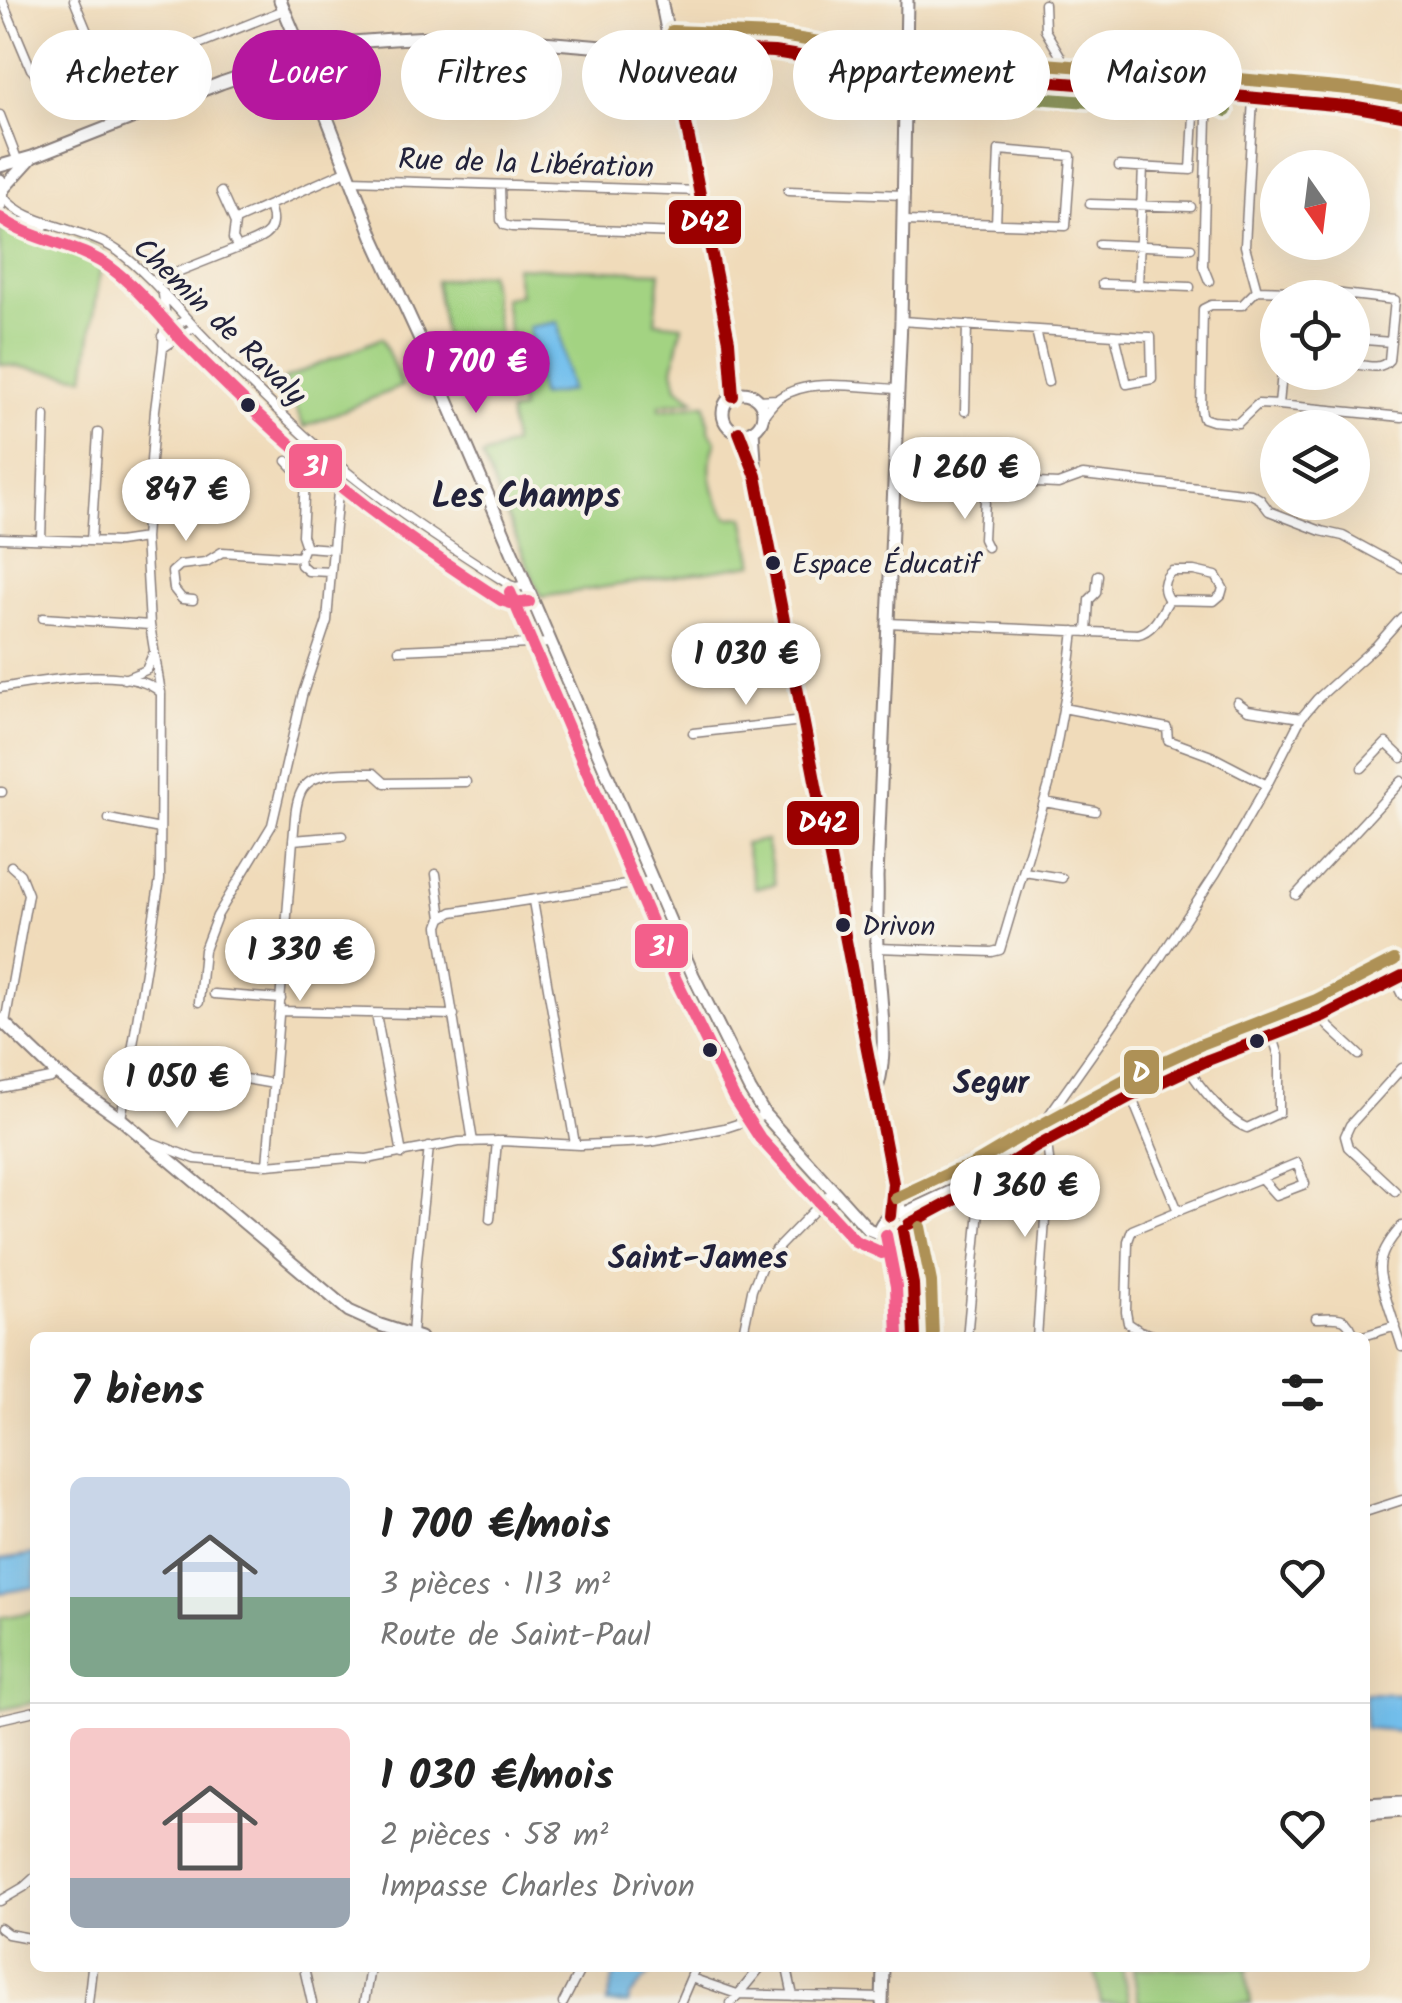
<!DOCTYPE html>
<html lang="fr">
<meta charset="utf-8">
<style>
:root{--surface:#fff;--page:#f2f2f2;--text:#222;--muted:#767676;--line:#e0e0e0;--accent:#b5179e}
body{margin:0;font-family:Kalam,sans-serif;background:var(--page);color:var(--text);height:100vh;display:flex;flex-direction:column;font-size:38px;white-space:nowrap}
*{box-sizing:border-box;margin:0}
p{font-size:32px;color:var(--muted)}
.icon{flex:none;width:55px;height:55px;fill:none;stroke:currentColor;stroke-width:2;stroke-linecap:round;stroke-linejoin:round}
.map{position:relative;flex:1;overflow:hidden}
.details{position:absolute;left:30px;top:1332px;width:1340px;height:640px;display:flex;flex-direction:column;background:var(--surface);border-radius:15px;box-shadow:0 10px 40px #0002}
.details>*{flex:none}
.banner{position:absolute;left:30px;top:30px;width:1342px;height:90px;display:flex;gap:20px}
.needle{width:65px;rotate:166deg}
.fabs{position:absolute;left:1260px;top:150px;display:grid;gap:20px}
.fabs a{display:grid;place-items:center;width:110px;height:110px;border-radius:50%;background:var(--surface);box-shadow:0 10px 40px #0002;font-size:50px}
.price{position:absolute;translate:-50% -85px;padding:0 22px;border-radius:35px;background:#fff;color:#222;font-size:32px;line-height:65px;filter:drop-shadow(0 2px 5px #0008)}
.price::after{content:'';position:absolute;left:50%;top:60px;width:30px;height:22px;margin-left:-15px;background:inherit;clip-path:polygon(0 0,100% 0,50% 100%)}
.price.on{background:var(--accent);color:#fff}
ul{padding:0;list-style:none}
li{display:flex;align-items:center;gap:30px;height:250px;padding:0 40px}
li+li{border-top:2px solid var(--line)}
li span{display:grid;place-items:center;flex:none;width:280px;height:200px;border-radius:15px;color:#555}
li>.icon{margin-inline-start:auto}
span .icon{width:120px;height:120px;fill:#fffc;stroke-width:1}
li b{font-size:42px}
h2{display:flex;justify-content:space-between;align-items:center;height:120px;padding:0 40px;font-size:42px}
.tag{padding:0 35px;border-radius:45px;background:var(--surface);box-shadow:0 10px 40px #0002;font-size:35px;line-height:90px}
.tag.on{background:var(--accent);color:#fff}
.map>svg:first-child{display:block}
</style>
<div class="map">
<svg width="1402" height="2003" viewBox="0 0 1402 2003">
<rect width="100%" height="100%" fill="#f7f3e8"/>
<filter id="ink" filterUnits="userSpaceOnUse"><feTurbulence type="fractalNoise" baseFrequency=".01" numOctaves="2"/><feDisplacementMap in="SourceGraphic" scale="20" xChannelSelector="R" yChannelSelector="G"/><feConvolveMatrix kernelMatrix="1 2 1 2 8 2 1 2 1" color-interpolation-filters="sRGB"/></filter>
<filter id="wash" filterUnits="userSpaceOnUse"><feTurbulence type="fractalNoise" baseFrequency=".0048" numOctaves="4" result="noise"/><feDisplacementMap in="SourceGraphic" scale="40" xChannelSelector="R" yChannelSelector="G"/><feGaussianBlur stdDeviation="2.25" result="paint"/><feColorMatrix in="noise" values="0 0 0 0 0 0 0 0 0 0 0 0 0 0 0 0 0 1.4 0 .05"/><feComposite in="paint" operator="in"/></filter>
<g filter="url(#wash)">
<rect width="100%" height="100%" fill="#f0dbba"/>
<path fill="#a3d382" stroke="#627a5e" stroke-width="2.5" d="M0,227l17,6 65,8 21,10 -18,126 -85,-13z
M515,267l145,5 -5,50 27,3 -9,44 4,18 18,13 -35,5v5l45,-6 5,29 6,8c-11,27 -5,54 12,77l16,-1 10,47 -213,33 -59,-140 31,-13 -4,-31 12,-3 -17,-112 16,-3z
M489,273l16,102 -53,8 -16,-102z
M382,338l20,48 -98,41 -20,-48z
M766,840l9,44 -20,4 -10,-44z
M35,1611v91l-35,8v-92z
M1103,1968h19l7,35h-28l-6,-34z
M1133,1968h117l-4,1 5,34h-112z"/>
<path fill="#73c0ed" stroke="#4a7194" stroke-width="2.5" d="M558,322l12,69 -30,5 -11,-69z
M35,1554v33l-35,6v-34z
M1365,1693l37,1v37l-37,-3z
M616,1968h39l-25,28 -2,7h-21z"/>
</g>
<g filter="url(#ink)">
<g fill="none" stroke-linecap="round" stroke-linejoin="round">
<g stroke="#897e7a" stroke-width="11">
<path id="street" d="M2,0l29,69 7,8h12l82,-35
M74,0l50,121
M1044,4l1,26 22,37v16
M169,56l115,-46
M1209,98l-2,19 -4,149 6,15
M1253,98l-8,148 12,44 33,1
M0,115l17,44
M1119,166l72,4 4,-73
M351,180l349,11
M500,185l1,35 3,5 8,2 196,7
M788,191l117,4
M221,192l14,31 -2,16 5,9c23,-10 42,-13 31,-42
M3,196c19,29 83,32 115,55 32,24 58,57 86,86 31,33 65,65 98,96 63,59 136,106 208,152l6,2 10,-2
M1090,204l101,3
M0,218l44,8
M904,221l162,5 5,-70 -72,-6 -3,74
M235,223l1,-3 110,-49
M1099,244l92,4
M155,284l20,-11 63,-25
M1102,284l36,1 5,-118
M1138,285l52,2
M1257,290l-15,15h-31l-8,4 -2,100 2,9 9,3 26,2 20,-19 21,1
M1290,298v-7l9,-2 96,11 -6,60c-9,11 -24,5 -37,4
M901,321l214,14 12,49 25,-5 -1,-42 -36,-2
M1036,330l12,52
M162,336l5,-6 20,-11
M1352,339l39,3
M163,348l31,-21
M1282,372l-3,33 123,12
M758,400l19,-1
M965,411l2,-86
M763,416c5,-6 10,-13 16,-18 31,-22 82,-10 118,-9
M287,461l18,19 -3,55 4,12 27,2 6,-69 6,-11
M894,476l164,8 25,-9 168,19 9,5 9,12 52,20 22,5 59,32
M986,480l-3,59 4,8
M0,538l118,4 27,-4
M41,539l4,-123
M91,541l7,-108
M300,557l1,8 7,6 23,1 2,-23
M193,600l-11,-1 -8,-10 -2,-17 8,-7 26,-3 16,-10 78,5 3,-8 3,-2
M43,618l107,7
M887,623l251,11c16,-3 23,-21 31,-34l45,1 7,-6 2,-7 -7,-12 -22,-5h-22c-9,7 -11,19 -3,29
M1087,632l2,-32 7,-7 2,-18
M399,650l152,-7
M124,679l22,-9 7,-16
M0,688c39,-6 131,-25 161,5
M1237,702l11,8 53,8
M1063,708l104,20 1,12 43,16 56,29
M693,733l110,-12
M1362,768l24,-25 16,15
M0,792h2
M1044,802l51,9
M109,819l51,10
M293,840l49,-4
M1024,872l38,6
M436,874l6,44 -3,8 1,8 33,208
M1296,895l106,-114
M533,901l42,243
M442,918l10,-6 200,-31
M877,948l115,4 8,-2 49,-165 18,-97 7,-57
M1394,979l8,16
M214,994l67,5
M199,1002l5,-52 13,-34 55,-91 30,-129 25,-75 4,-49
M281,1011l173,4
M376,1014l26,140
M1323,1016l6,11 30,28
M5,1023l23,-129 -8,-20 -9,-8
M1189,1069c11,19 38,51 58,59l32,-15v-57l-7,-22
M205,1072l69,12
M0,1088l51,-10 5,-5
M1131,1096l47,115 -46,19 -4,11 -2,71 2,11 12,8 22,7
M121,1119l39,-240 1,-186 -11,-68 -5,-87 10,-128 8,-62 2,-37 -2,-17
M149,1141l46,18 72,6 82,-7 18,1 92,-17 43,-1 78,4 70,-3 75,-14 40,-13
M1036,1147l1,-10 7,-15 114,-161 58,-88 51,-88 34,-67 16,-19 60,-54 25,-28
M267,1165l26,-325c2,-15 1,-34 8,-48 11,-23 51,-19 73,-19l11,10 81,-1
M1395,1191l-47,-44 -3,-11 5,-11 52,-57
M1178,1211l83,-33 15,17 29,-11 -8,-21 -36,15
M490,1219l7,-78
M1402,1226c-10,11 -22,26 -22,42 -1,15 17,62 22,79
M1316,1318c23,0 31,-5 39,20
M412,1336l5,-77 12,-112
M742,1338l10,-48 11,-27 71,-73
M967,1338l13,-139 -4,-15
M1037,1338l12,-178 -2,-18
M1357,1338l39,-12
M1365,1512l37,-12
M0,1719l35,-8
M0,1901l24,-14 11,-10
M0,1928l8,6 27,5
M304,1968l8,35
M787,1968l6,28
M691,1978l46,16 145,4
M88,2003l4,-35
M364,2003l6,-35
M563,2003l18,-35
M680,2003l15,-35
M731,2003l29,-35"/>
</g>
<g stroke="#897e7a" stroke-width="15">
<path id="secondary" d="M280,0l21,50
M661,0l68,341 4,55
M307,66l67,173 62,135 257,601 57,115 15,25 103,114 20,8
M0,166l32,-9 189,-74 73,-25 2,-5 5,-3 9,4 42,-12 41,-3 38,-2 75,2 97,8 171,5 100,16 213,16 29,3 16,5 63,5 39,-1 52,4 71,7 45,8
M0,180l3,9 -3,16
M3,189l29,-32
M723 413a20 20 0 1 1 40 0a20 20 0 1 1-40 0Z
M753,430l3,46 111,578 34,159
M0,1019l56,54 65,46 228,192 31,14 40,13
M875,1094c16,-38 4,-105 2,-147 -1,-23 1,-46 0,-70l24,-556 6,-321
M903,1214l58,-27 15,-3
M909,1224l58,-31 9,-9 60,-37 95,-51 77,-36 115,-44 79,-40
M903,1231c9,36 14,69 12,107
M883,1233l-3,-6c4,-8 12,-16 21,-14
M888,1237c16,33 17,64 17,101
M1365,1804l37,-2
M1365,1814l37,-3
M882,2003l1,-35"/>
</g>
<use href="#street" stroke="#fff" stroke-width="8"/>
<use href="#secondary" stroke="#fff" stroke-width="11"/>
<g stroke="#f7f3e8" stroke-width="20">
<path id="bus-1" d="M671,48l103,4 100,16 242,19 6,-5 97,6 15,8 123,11 45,8
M671,48l58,293 4,55
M739,432l17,44 137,707 -3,33
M909,1224l58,-31 9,-9 60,-37 95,-51 77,-36 115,-44 79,-40
M903,1231l10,53 2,54"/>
</g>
<g stroke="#f7f3e8" stroke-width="20">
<path id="bus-2" d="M0,218c34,24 78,26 111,50 27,20 48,47 70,71 23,24 47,47 71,70 78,75 158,132 249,191l13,4 15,-2
M510,592l167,390 57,116 26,40 95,103 27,12
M886,1235l10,51 2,51"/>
</g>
<g stroke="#f7f3e8" stroke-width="20">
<path id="bus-3" d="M672,31l103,4 101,16 234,18 11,-4 101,6 17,8 120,11 43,7
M896,1198l58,-27 15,-4 59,-35 96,-52 78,-36 114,-44 78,-40
M920,1227l11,55 2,56"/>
</g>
<g stroke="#f7f3e8" stroke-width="20">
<path id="bus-4" d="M904,88l211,16 13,-4 86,5 12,6"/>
</g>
<use href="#bus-1" stroke="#9b0000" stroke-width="12"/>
<use href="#bus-2" stroke="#f35f8b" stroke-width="12"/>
<use href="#bus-3" stroke="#ae9156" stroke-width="12"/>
<use href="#bus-4" stroke="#8d955b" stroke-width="12"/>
</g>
</g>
<g fill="#22223b" stroke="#f7f3e8" stroke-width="4">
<circle cx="248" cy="405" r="9"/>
<circle cx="773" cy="563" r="9"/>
<circle cx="843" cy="925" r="9"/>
<circle cx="1257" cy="1041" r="9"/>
<circle cx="710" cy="1050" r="9"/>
</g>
<g text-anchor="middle" stroke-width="8" stroke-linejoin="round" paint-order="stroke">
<g font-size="28" fill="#22223b" stroke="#f7f3e8" text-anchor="start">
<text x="792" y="573">Espace Éducatif</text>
<text x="862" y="935">Drivon</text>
</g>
<g font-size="30" fill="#22223b" stroke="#f7f3e8">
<text transform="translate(526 163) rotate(2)" y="10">Rue de la Libération</text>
<text transform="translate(220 321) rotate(44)" y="10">Chemin de Ravaly</text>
</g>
<g font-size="32" font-weight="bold" fill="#22223b" stroke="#f7f3e8">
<text x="991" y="1093">Segur</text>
<text x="698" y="1268">Saint-James</text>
</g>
<g font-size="35" font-weight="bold" fill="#22223b" stroke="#f7f3e8">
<text x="526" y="507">Les Champs</text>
</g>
</g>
<g stroke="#f7f3e8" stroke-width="4">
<rect x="667" y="198" width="76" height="48" rx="10" fill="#9b0000"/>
<rect x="287" y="442" width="57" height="48" rx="10" fill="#f35f8b"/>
<rect x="785" y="799" width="76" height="48" rx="10" fill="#9b0000"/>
<rect x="633" y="922" width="57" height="48" rx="10" fill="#f35f8b"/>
<rect x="1122" y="1048" width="39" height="48" rx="10" fill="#ae9156"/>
</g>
<g font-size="28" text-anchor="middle" font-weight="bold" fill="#fff">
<text x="705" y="231">D42</text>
<text x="316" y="476">31</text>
<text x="823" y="832">D42</text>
<text x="662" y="956">31</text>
<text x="1141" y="1082">D</text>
</g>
</svg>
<div class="fabs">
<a><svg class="needle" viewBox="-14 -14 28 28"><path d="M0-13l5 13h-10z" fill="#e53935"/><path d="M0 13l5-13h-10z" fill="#767676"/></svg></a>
<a><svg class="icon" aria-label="locate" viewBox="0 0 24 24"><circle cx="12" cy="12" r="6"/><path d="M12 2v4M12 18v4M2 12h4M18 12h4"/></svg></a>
<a><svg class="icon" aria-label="layers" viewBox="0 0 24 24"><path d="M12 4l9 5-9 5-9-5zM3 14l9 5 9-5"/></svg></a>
</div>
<b class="price on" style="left:476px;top:416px">1 700 €</b>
<b class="price" style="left:965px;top:522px">1 260 €</b>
<b class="price" style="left:186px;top:544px">847 €</b>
<b class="price" style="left:746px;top:708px">1 030 €</b>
<b class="price" style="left:300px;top:1004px">1 330 €</b>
<b class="price" style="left:177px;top:1131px">1 050 €</b>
<b class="price" style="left:1025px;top:1240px">1 360 €</b>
<div class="banner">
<a class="tag">Acheter</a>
<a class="tag on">Louer</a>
<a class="tag">Filtres</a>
<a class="tag">Nouveau</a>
<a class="tag">Appartement</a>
<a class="tag">Maison</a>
</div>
<section class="details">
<h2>7 biens<svg class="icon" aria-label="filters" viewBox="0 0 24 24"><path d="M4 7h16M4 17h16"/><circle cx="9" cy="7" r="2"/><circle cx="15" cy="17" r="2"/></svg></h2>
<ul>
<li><span style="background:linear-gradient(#c9d6e8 60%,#7fa58c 0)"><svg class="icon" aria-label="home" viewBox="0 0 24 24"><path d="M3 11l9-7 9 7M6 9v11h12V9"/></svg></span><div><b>1 700 €/mois</b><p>3 pièces · 113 m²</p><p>Route de Saint-Paul</p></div><svg class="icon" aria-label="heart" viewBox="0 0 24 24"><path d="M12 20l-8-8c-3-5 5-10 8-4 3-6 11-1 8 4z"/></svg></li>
<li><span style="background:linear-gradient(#f6c9c9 75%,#9aa5b1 0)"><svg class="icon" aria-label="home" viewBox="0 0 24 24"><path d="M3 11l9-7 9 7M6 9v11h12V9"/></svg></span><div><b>1 030 €/mois</b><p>2 pièces · 58 m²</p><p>Impasse Charles Drivon</p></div><svg class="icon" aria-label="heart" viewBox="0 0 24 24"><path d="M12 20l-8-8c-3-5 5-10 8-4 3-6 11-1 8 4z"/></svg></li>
</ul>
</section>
</div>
